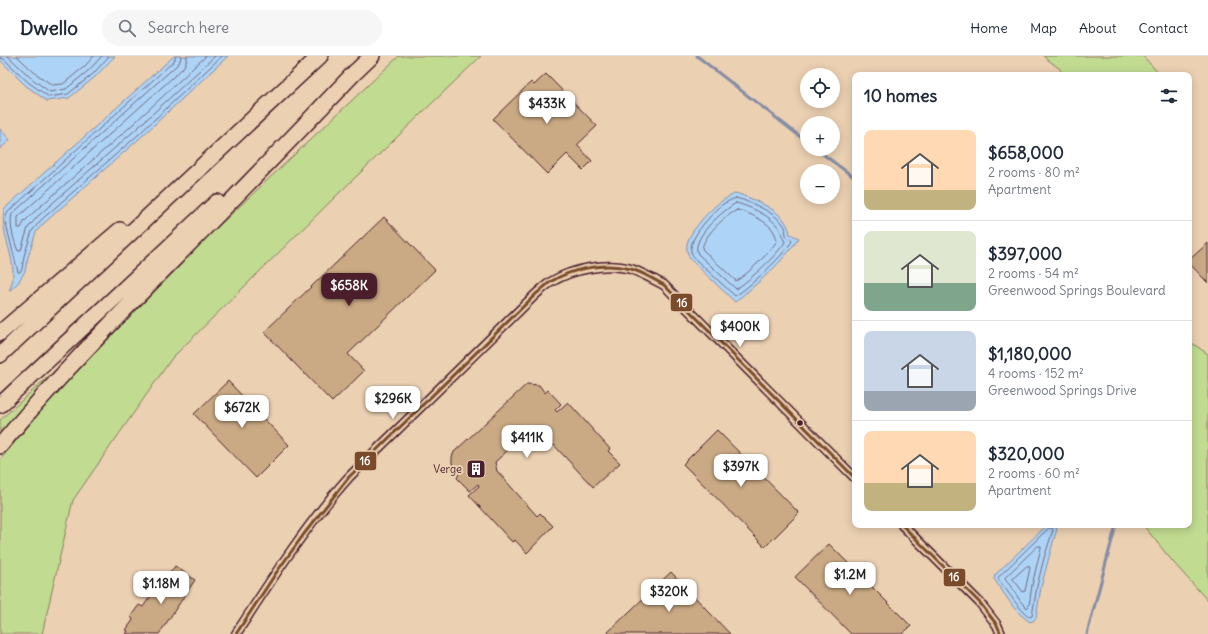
<!DOCTYPE html>
<meta charset="utf-8">
<style>
:root{--surface:#fff;--page:#f6f6f7;--text:#1f2937;--muted:#747a83;--line:#e0e1e3;--accent:#4a1f2b}
body{margin:0;font-family:Delius,sans-serif;background:var(--page);color:var(--text);height:100vh;display:flex;flex-direction:column;font-size:15px;white-space:nowrap}
*{box-sizing:border-box;margin:0}
p{font-size:13px;color:var(--muted)}
.icon{flex:none;width:22px;height:22px;fill:none;stroke:currentColor;stroke-width:2;stroke-linecap:round;stroke-linejoin:round}
.map{position:relative;flex:1;overflow:hidden}
.side{position:absolute;left:852px;top:16px;width:340px;height:456px;display:flex;flex-direction:column;background:var(--surface);border-radius:8px;box-shadow:0 2px 10px #0003}
.side>*{flex:none}
.controls{position:absolute;left:800px;top:12px;display:grid;gap:8px}
.controls a{display:grid;place-items:center;width:40px;height:40px;border-radius:50%;background:var(--surface);box-shadow:0 2px 10px #0003;font-size:20px}
.price{position:absolute;translate:-50% -34px;padding:0 9px;border-radius:8px;background:#fff;color:#222;font-size:13px;line-height:26px;filter:drop-shadow(0 1px 2px #0008)}
.price::after{content:'';position:absolute;left:50%;top:24px;width:12px;height:9px;margin-left:-6px;background:inherit;clip-path:polygon(0 0,100% 0,50% 100%)}
.price.selected{background:var(--accent);color:#fff}
ul{padding:0;list-style:none}
li{display:flex;align-items:center;gap:12px;height:100px;padding:0 12px}
li+li{border-top:1px solid var(--line)}
li span{display:grid;place-items:center;flex:none;width:112px;height:80px;border-radius:8px;color:#555}
li>.icon{margin-inline-start:auto}
span .icon{width:48px;height:48px;fill:#fffc;stroke-width:1}
li b{font-size:17px}
h2{display:flex;justify-content:space-between;align-items:center;height:48px;padding:0 12px;font-size:17px}
header{display:flex;align-items:center;gap:24px;box-sizing:border-box;height:56px;padding:0 20px;background:var(--surface);border-bottom:1px solid var(--line)}
header strong{font-size:19px}
nav{display:flex;gap:22px;margin-inline-start:auto;font-size:14px}
.search{width:280px;height:36px;background:var(--page);display:flex;align-items:center;gap:10px;box-sizing:border-box;padding:0 14px;border-radius:22px;color:var(--muted);font-size:15px}
.map>svg:first-child{display:block}
</style>
<header>
<strong>Dwello</strong>
<div class="search"><svg class="icon" aria-label="search" viewBox="0 0 24 24"><circle cx="10" cy="10" r="6"/><path d="M15 15l6 6"/></svg>Search here</div>
<nav><a>Home</a><a>Map</a><a>About</a><a>Contact</a></nav>
</header>
<div class="map">
<svg width="1208" height="578" viewBox="0 0 1208 578">
<rect width="100%" height="100%" fill="#ebd0b2"/>
<filter id="ink" filterUnits="userSpaceOnUse"><feTurbulence type="fractalNoise" baseFrequency=".025" numOctaves="2"/><feDisplacementMap in="SourceGraphic" scale="8" xChannelSelector="R" yChannelSelector="G"/><feConvolveMatrix kernelMatrix="1 2 1 2 8 2 1 2 1" color-interpolation-filters="sRGB"/></filter>
<g filter="url(#ink)">
<path fill="#c1db91" stroke="#867d5e" d="M399,0h82l-147,142 -162,160 -99,142 -31,134h-42v-174l46,-55 68,-73 92,-94z
M1043,0h100l17,19h-97l-3,-6z
M1189,285l19,13v247l-35,-39 -30,-37h46z
M71,300l-71,79v-15z"/>
<path fill="#add4f7" stroke="#858ca5" d="M0,0h115l-20,21 -26,21 -22,3 -22,-16 -25,-25z
M174,0h54l-88,82 -96,85 -8,9 -8,25 -3,14 -7,12 -9,8c2,-5 4,-10 4,-15 1,-22 -13,-44 -9,-67z
M0,73l10,11 -10,9z
M736,137c19,7 51,18 54,41l9,4c-17,25 -41,45 -64,64l-45,-43c-2,-5 -4,-9 -3,-15 2,-12 25,-37 35,-43 4,-3 9,-5 14,-8z
M1049,469h6l2,4 -5,17 -11,41 -5,31 -3,3 -3,1 -9,-7 -7,-7 -20,-29 1,-4 3,-3 48,-46z"/>
<g fill="none" stroke-linecap="round" stroke-linejoin="round">
<path stroke="#72677d" stroke-width="1" d="M8,0l23,22 19,14 16,-3 23,-19 13,-14
M17,0l18,17 17,12 11,-1 22,-18 9,-10
M176,0l-2,5 -166,151 -2,4 1,12 11,44h2l2,-3 2,-13 8,-25 9,-11 97,-85 84,-79
M181,0l-1,5 -2,3 -166,150c-3,11 2,27 6,37l3,-1 7,-22 10,-12 96,-85 81,-75
M187,0l-1,7 -4,6 -164,148v11h3l3,-6 10,-10 96,-85 76,-71
M0,2l4,1 24,23 21,15 19,-3 25,-20 16,-18
M736,142c15,4 41,15 49,29 1,3 0,7 2,10 2,1 4,2 5,4 -7,13 -43,47 -57,55l-42,-39c0,-1 -2,-5 -2,-6 -2,-14 21,-37 31,-46 4,-3 9,-5 14,-7z
M736,147c13,3 38,14 44,27 2,4 2,7 5,12 -8,13 -36,39 -49,47l-38,-35c-8,-16 26,-44 38,-51z
M737,154c11,2 32,12 37,22 2,3 2,7 3,9 -8,12 -29,33 -41,40l-34,-32c2,-14 23,-33 35,-39z
M1049,472h3l1,2 -9,28 -7,28 -5,30 -2,1c-13,-9 -20,-24 -30,-35l-2,-4z
M1038,490h3v2l-9,37 -3,21 -2,2 -6,-6 -16,-24z
M1027,510h2l1,2 -5,23 -2,1 -10,-13z"/>
<path stroke="#858ca5" stroke-width="3" d="M697,0l110,86
M816,93l39,29
M1087,578l29,-109"/>
</g>
<path fill="#caaa85" stroke="#4a1f2b" d="M546,18l51,52 -20,19 15,16 -9,9 -16,-16 -20,20 -54,-55 38,-37 3,3z
M384,161l51,53 -87,84 16,17 -32,31 -68,-70z
M1208,187v40l-19,-20v-3z
M228,325l61,64 -33,33 -62,-64z
M527,328l12,1 6,8 3,-3 13,14 -6,6 2,2 11,-10 42,47 -2,2 12,12 -27,24 -55,-59 -7,1 -36,33 2,9 40,45 3,-3 13,13 -26,27 -12,-13 -3,2 -43,-47 10,-9 -1,-2 -8,7 -13,-13 2,-5 -5,-5 -2,-5v-6l2,-5z
M717,374l82,83 -34,34 -82,-83z
M829,488l82,82 -9,8h-51l-56,-57z
M175,510l20,14 -36,54h-33l2,-3 -2,-1 7,-10 -2,-4 8,-11 4,2 11,-16 3,1z
M671,516l59,62h-124z"/>
<g fill="none" stroke-linecap="round" stroke-linejoin="round">
<g stroke="#4a1f2b" stroke-width="11">
<path id="street" d="M902,469l78,78 17,22 4,9
M236,578c35,-54 70,-109 113,-157l187,-183c5,-4 10,-9 15,-12 21,-13 56,-20 80,-13 11,4 22,10 33,16l191,193"/>
</g>
<g stroke="#4a1f2b" stroke-width="18">
<path id="highway" d="M350,21l22,-21
M0,277l120,-103
M0,299l320,-299
M0,349l217,-203
M0,390c59,-71 125,-137 190,-203 56,-57 111,-114 166,-172"/>
</g>
<use href="#street" stroke="#ebd0b2" stroke-width="8"/>
<use href="#highway" stroke="#ebd0b2" stroke-width="15"/>
<g stroke="#ebd0b2" stroke-width="6">
<path id="bus-1" d="M902,469l78,78 17,22 4,9
M236,578l40,-61 28,-39 45,-57 187,-183c5,-4 9,-8 14,-12 23,-14 55,-20 81,-13 11,3 22,10 33,16l191,193"/>
</g>
<use href="#bus-1" stroke="#7a4b2a" stroke-width="3"/>
</g>
</g>
<defs>
<g id="building-square" transform="scale(1)"><rect x="-9" y="-9" width="18" height="18" rx="4" fill="#4a1f2b" stroke="#ebd0b2"/><path d="M-4-6H4V6H1V3H-1V6H-4ZM-2.5-4.3h1.7v1.8h-1.7ZM.8-4.3h1.7v1.8H.8ZM-2.5-1h1.7V.8h-1.7ZM.8-1h1.7V.8H.8Z" fill="#fff"/></g>
</defs>
<g fill-rule="evenodd">
<use href="#building-square" x="476" y="413"/>
</g>
<circle fill="#4a1f2b" stroke="#ebd0b2" stroke-width="1.5" cx="800" cy="367" r="3.5"/>
<g text-anchor="middle" stroke-width="4" stroke-linejoin="round" paint-order="stroke">
<g font-size="11" fill="#4a1f2b" stroke="#ebd0b2" text-anchor="end">
<text x="462" y="417">Verge</text>
</g>
</g>
<g stroke="#ebd0b2" stroke-width="1.5">
<rect x="670" y="237" width="23" height="19" rx="4" fill="#7a4b2a"/>
<rect x="354" y="395" width="23" height="20" rx="4" fill="#7a4b2a"/>
<rect x="943" y="512" width="23" height="19" rx="4" fill="#7a4b2a"/>
</g>
<g font-size="11" text-anchor="middle" font-weight="bold" fill="#fff">
<text x="682" y="251">16</text>
<text x="365" y="409">16</text>
<text x="954" y="525">16</text>
</g>
</svg>
<div class="controls">
<a><svg class="icon" aria-label="locate" viewBox="0 0 24 24"><circle cx="12" cy="12" r="6"/><path d="M12 2v4M12 18v4M2 12h4M18 12h4"/></svg></a>
<a>+</a>
<a>−</a>
</div>
<b class="price" style="left:547px;top:69px">$433K</b>
<b class="price selected" style="left:349px;top:251px">$658K</b>
<b class="price" style="left:740px;top:292px">$400K</b>
<b class="price" style="left:393px;top:364px">$296K</b>
<b class="price" style="left:242px;top:373px">$672K</b>
<b class="price" style="left:527px;top:403px">$411K</b>
<b class="price" style="left:741px;top:432px">$397K</b>
<b class="price" style="left:850px;top:540px">$1.2M</b>
<b class="price" style="left:161px;top:549px">$1.18M</b>
<b class="price" style="left:669px;top:557px">$320K</b>
<section class="side">
<h2>10 homes<svg class="icon" aria-label="filters" viewBox="0 0 24 24"><path d="M4 7h16M4 17h16"/><circle cx="9" cy="7" r="2"/><circle cx="15" cy="17" r="2"/></svg></h2>
<ul>
<li><span style="background:linear-gradient(#ffd9b3 75%,#c2b280 0)"><svg class="icon" aria-label="home" viewBox="0 0 24 24"><path d="M3 11l9-7 9 7M6 9v11h12V9"/></svg></span><div><b>$658,000</b><p>2 rooms · 80 m²</p><p>Apartment</p></div></li>
<li><span style="background:linear-gradient(#dfe7d0 65%,#7fa58c 0)"><svg class="icon" aria-label="home" viewBox="0 0 24 24"><path d="M3 11l9-7 9 7M6 9v11h12V9"/></svg></span><div><b>$397,000</b><p>2 rooms · 54 m²</p><p>Greenwood Springs Boulevard</p></div></li>
<li><span style="background:linear-gradient(#c9d6e8 75%,#9aa5b1 0)"><svg class="icon" aria-label="home" viewBox="0 0 24 24"><path d="M3 11l9-7 9 7M6 9v11h12V9"/></svg></span><div><b>$1,180,000</b><p>4 rooms · 152 m²</p><p>Greenwood Springs Drive</p></div></li>
<li><span style="background:linear-gradient(#ffd9b3 65%,#c2b280 0)"><svg class="icon" aria-label="home" viewBox="0 0 24 24"><path d="M3 11l9-7 9 7M6 9v11h12V9"/></svg></span><div><b>$320,000</b><p>2 rooms · 60 m²</p><p>Apartment</p></div></li>
</ul>
</section>
</div>
